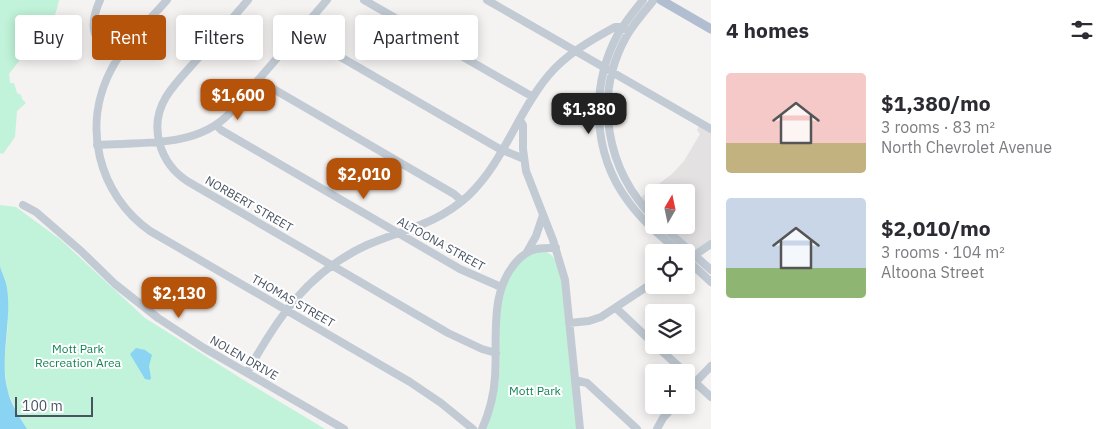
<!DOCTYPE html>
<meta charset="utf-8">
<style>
:root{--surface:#fff;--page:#f2f2f3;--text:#2b2b33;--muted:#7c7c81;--accent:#b45309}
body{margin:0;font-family:"IBM Plex Sans",sans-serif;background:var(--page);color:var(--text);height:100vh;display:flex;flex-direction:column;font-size:19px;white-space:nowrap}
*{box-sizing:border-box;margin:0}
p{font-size:16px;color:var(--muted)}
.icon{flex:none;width:28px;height:28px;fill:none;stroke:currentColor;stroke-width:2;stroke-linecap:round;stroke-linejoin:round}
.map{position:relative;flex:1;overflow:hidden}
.details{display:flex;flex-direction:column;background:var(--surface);width:400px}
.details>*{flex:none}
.top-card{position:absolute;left:15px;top:15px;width:475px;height:45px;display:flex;gap:10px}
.needle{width:32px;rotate:9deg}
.controls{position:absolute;left:645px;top:184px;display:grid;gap:10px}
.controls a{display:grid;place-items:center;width:50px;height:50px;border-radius:5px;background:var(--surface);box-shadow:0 2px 12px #0003;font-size:25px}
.scale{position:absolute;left:15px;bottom:12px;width:78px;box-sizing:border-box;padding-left:5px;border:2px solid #485362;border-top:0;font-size:14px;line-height:18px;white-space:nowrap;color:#485362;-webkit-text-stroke:4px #fff;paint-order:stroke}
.price{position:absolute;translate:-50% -42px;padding:0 11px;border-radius:10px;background:var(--accent);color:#fff;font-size:16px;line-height:32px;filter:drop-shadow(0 1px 2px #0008)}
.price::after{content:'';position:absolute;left:50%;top:30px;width:15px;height:11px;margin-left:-8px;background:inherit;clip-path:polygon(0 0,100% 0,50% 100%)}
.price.on{background:#222;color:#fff}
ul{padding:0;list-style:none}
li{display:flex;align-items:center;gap:15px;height:125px;padding:0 15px}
li span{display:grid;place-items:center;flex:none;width:140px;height:100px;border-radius:5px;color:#555}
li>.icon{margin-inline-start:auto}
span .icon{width:60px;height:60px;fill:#fffc;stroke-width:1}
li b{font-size:21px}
h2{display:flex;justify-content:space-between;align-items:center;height:60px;padding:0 15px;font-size:21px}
.pill{padding:0 18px;border-radius:5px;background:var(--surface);box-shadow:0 2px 12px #0003;font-size:18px;line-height:45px}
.pill.on{background:var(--accent);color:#fff}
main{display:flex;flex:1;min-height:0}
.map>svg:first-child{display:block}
</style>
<main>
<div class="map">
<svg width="711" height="429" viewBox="0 0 711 429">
<rect width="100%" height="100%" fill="#f5f2f2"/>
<path fill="#e3e1e1" d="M699,126l12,6v108l-15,10h-3l-27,-25h20v-33h-32v22l-14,-16 32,-24 12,-13 16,-27 -3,-4z"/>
<path fill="#c0f3d9" d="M0,0h59c-2,12 -8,23 -10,34 -13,5 -23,13 -31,23l2,3 -11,14 1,9h4l3,10 4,2 1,4 4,4 -9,8 -2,26 -12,17 -3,-1z
M0,205l16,2 45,33 84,78 97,61 83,50h-298l-12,-20 -8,-19 -3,-27 4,-39 -1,-37 -7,-21z
M542,251c13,2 15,13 19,25l16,153h-92c7,-17 12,-33 14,-52 3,-37 -8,-83 20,-113 7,-7 13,-11 23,-13z"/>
<path fill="#8ad3f3" d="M0,266c2,7 6,15 7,22 5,34 -7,67 0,100 3,15 12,28 20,41h-27z
M136,348l9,2 7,5 -3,11 2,12 -1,2 -5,-1 -15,-25z"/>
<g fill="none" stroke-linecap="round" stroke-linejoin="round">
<path stroke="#c2cbd4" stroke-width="8" d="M100,0c-13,29 -6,41 17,59
M167,0c-19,22 -42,43 -55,68 -31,57 -14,126 38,163l260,151 31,21 32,26
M248,0c-16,19 -32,37 -48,56 -11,13 -25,26 -34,41 -18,30 -6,66 21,84l261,152 34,16 14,4
M364,0l169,97
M487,0l224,129
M643,0c-9,11 -18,22 -25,34 -28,52 -26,119 10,167 14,20 33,35 51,51
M299,33l199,115 26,11
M258,80l196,114 8,7
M520,120l3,5v24l3,22 27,69 12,40 15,149
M216,125l5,5 239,139 41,18
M97,145c44,-3 99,3 132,-31l98,-114
M23,205l13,7 45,39 34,33 43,34 46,30 140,81
M654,218c-48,-48 -61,-121 -28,-181 8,-14 18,-25 28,-37
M661,225l50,45
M527,252l9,-16 7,-21
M692,257l19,-13
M686,259l25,23
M616,308l38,36
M569,323l20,-2 12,-4 53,-35
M655,345l30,27
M247,373c30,-55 61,-101 120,-128 37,-16 69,-20 101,-49 36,-34 49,-83 80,-120 17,-21 43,-36 67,-49h5l9,4
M686,374l25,23
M575,380l12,3 50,46
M686,392l25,-26
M482,429c7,-16 12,-34 13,-52 3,-39 -7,-86 23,-117 4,-4 9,-8 15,-10 8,-3 15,-2 23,-2
M657,429l6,-11 12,-13"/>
<path stroke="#b1bed2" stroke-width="9" d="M661,0l50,29"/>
</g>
<g text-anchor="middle" stroke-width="4" stroke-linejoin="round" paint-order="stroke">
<g font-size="12" fill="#485362" stroke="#fff">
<text transform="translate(249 204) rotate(30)" y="4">NORBERT STREET</text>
<text transform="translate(441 244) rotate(29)" y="4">ALTOONA STREET</text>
<text transform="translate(293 301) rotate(30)" y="4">THOMAS STREET</text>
<text transform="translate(244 358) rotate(30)" y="4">NOLEN DRIVE</text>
</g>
<g font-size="12" fill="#118556" stroke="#fff">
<text x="78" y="353">Mott Park<tspan x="78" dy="14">Recreation Area</tspan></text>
<text x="535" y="395">Mott Park</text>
</g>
</g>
</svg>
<div class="controls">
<a><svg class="needle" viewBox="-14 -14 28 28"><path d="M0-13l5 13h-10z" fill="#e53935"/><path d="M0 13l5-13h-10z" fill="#7c7c81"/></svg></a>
<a><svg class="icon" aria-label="locate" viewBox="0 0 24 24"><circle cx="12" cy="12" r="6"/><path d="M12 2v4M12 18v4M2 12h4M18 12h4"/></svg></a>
<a><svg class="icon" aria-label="layers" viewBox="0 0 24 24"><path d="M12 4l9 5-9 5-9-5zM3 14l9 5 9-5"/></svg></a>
<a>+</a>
</div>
<div class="scale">100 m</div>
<b class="price" style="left:238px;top:121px">$1,600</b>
<b class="price on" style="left:589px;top:135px">$1,380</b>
<b class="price" style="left:364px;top:200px">$2,010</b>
<b class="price" style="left:179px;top:319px">$2,130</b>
<div class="top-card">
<a class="pill">Buy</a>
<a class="pill on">Rent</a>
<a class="pill">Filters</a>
<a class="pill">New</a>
<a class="pill">Apartment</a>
</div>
</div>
<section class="details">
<h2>4 homes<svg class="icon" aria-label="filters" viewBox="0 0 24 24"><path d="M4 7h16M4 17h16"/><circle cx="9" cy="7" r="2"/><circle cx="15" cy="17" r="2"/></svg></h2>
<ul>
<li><span style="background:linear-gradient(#f6c9c9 70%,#c2b280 0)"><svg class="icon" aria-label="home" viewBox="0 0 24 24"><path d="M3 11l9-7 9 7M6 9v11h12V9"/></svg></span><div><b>$1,380/mo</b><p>3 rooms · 83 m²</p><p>North Chevrolet Avenue</p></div></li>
<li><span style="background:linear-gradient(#c9d6e8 70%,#8fb573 0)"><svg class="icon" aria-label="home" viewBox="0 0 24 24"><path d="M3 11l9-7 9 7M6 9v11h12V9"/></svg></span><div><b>$2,010/mo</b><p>3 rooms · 104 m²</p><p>Altoona Street</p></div></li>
</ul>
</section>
</main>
